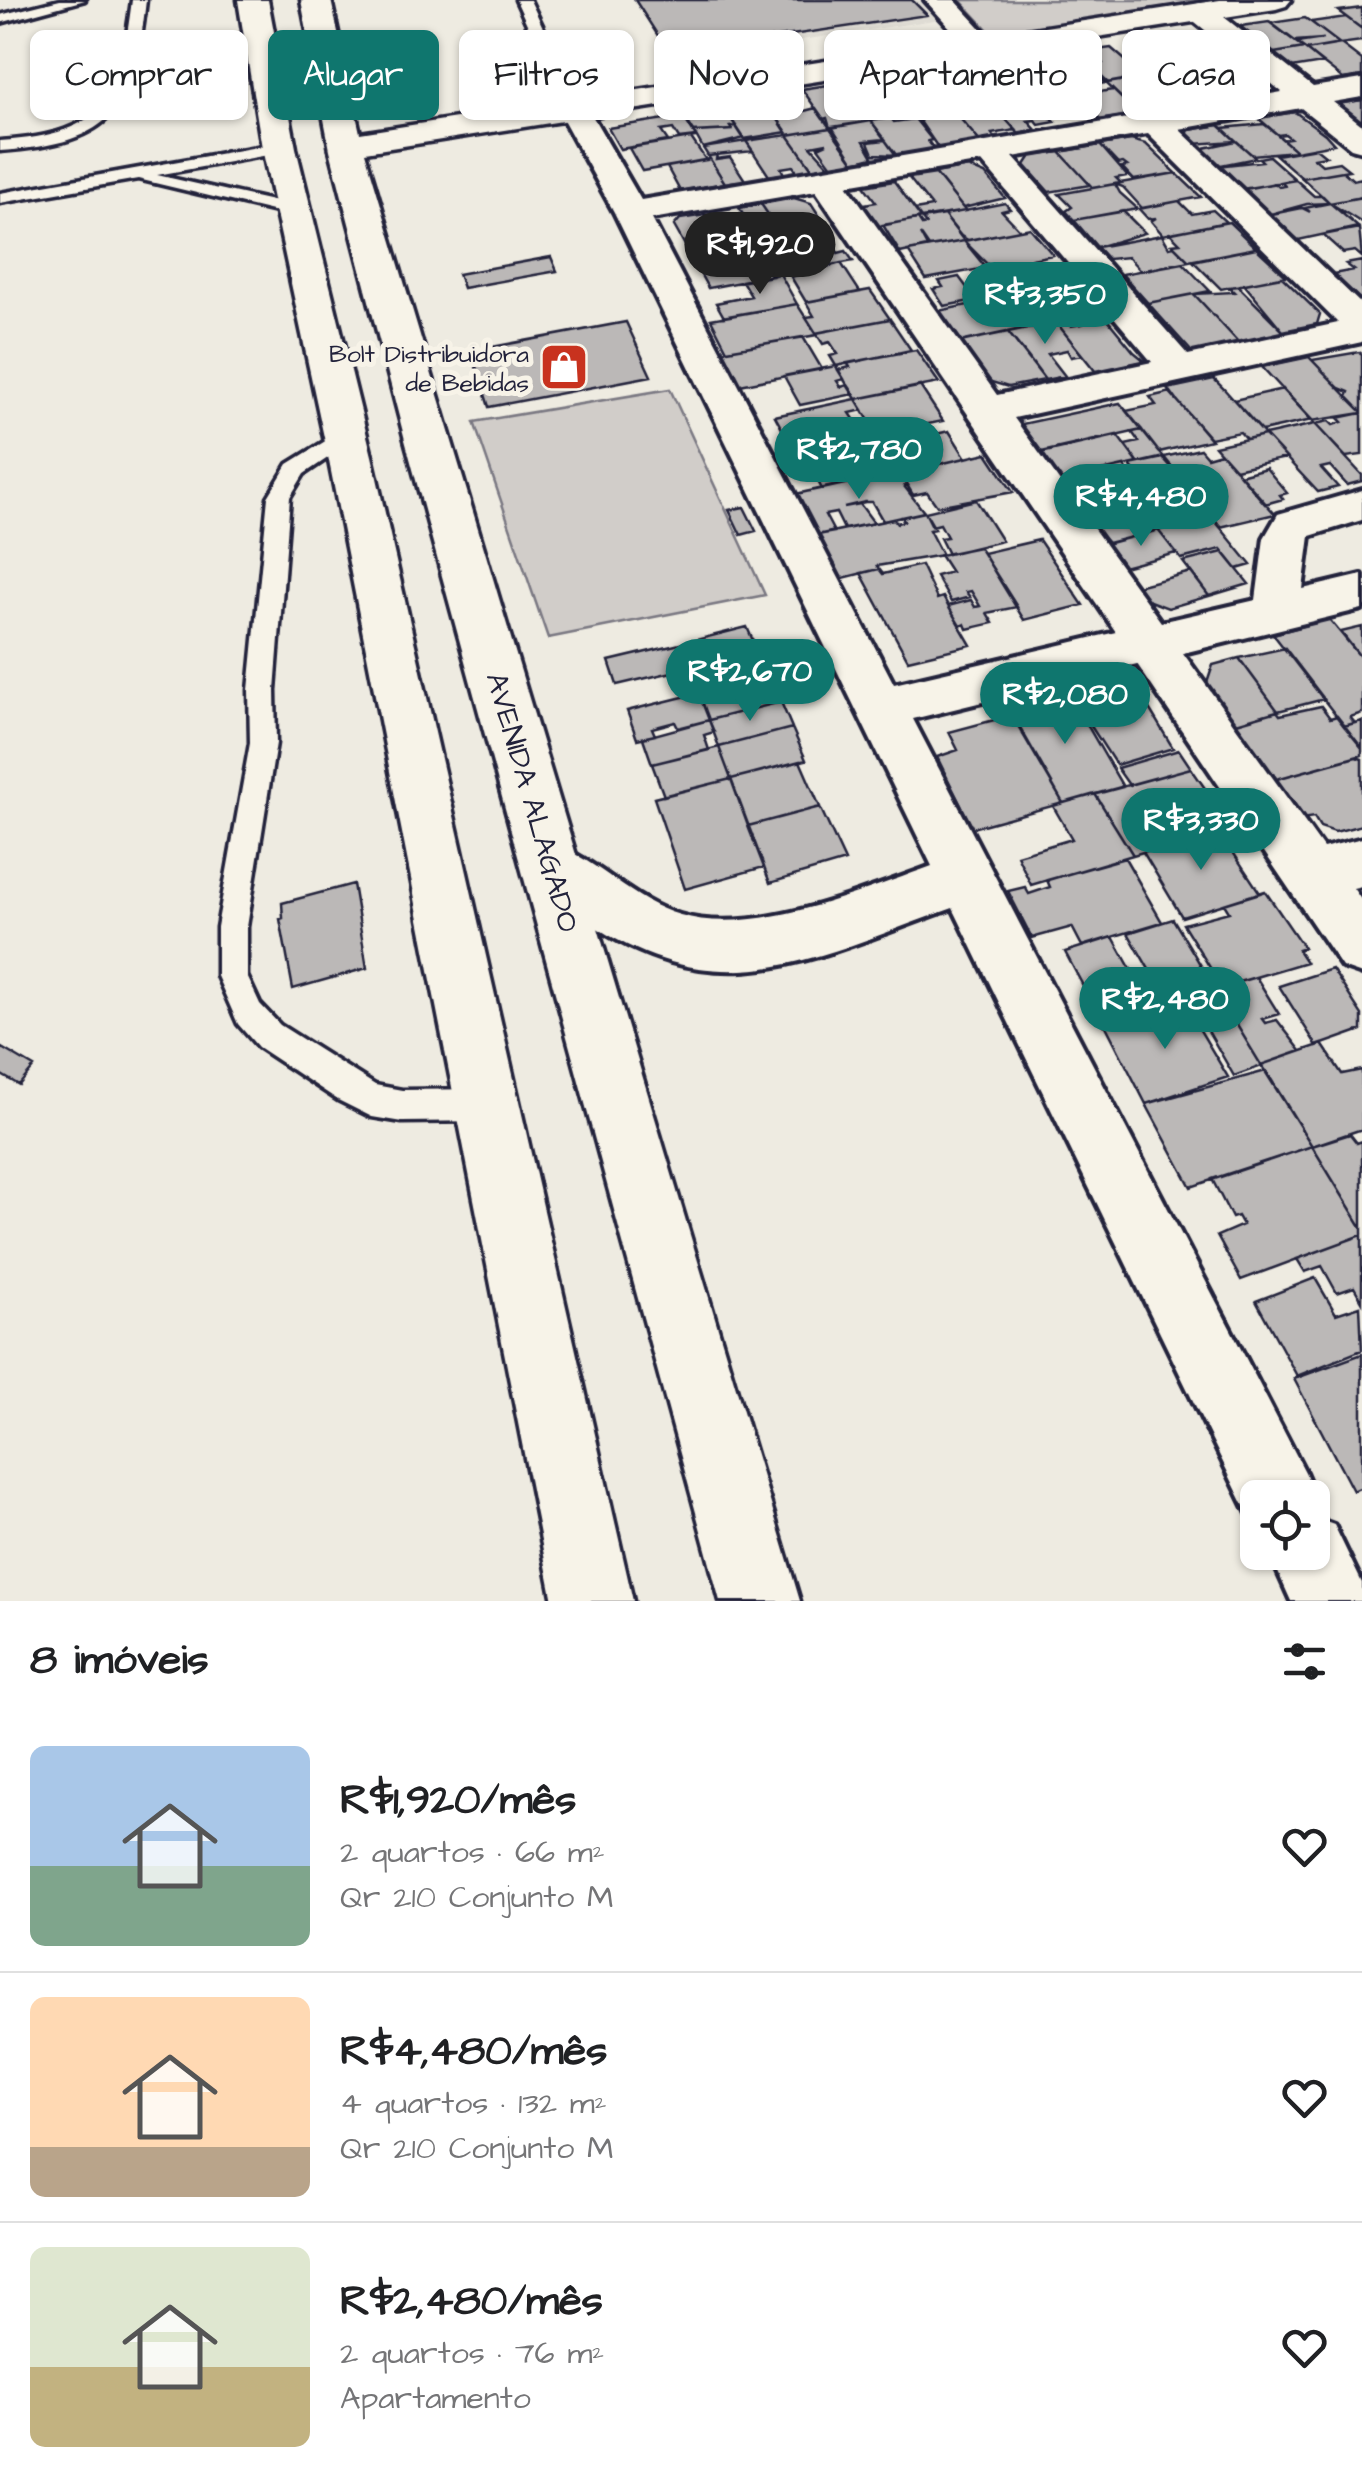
<!DOCTYPE html>
<html lang="pt">
<meta charset="utf-8">
<style>
:root{--surface:#fff;--page:#f2f2f2;--text:#202124;--muted:#757577;--line:#e0e0e0;--accent:#0f766e}
body{margin:0;font-family:"Architects Daughter",sans-serif;background:var(--page);color:var(--text);height:100vh;display:flex;flex-direction:column;font-size:38px;white-space:nowrap}
*{box-sizing:border-box;margin:0}
p{font-size:32px;color:var(--muted)}
.icon{flex:none;width:55px;height:55px;fill:none;stroke:currentColor;stroke-width:2;stroke-linecap:round;stroke-linejoin:round}
.map{position:relative;height:1601px;overflow:hidden}
.details{display:flex;flex-direction:column;background:var(--surface);flex:1}
.details>*{flex:none}
.banner{position:absolute;left:30px;top:30px;width:1302px;height:90px;display:flex;gap:20px}
.fabs{position:absolute;left:1240px;top:1480px;display:grid;gap:20px}
.fabs a{display:grid;place-items:center;width:90px;height:90px;border-radius:15px;background:var(--surface);box-shadow:0 2px 8px #0004;font-size:50px}
.price{position:absolute;translate:-50% -85px;padding:0 22px;border-radius:35px;background:var(--accent);color:#fff;font-size:32px;line-height:65px;filter:drop-shadow(0 2px 5px #0008)}
.price::after{content:'';position:absolute;left:50%;top:60px;width:30px;height:22px;margin-left:-15px;background:inherit;clip-path:polygon(0 0,100% 0,50% 100%)}
.price.selected{background:#222;color:#fff}
ul{padding:0;list-style:none}
li{display:flex;align-items:center;gap:30px;height:250px;padding:0 30px}
li+li{border-top:2px solid var(--line)}
li span{display:grid;place-items:center;flex:none;width:280px;height:200px;border-radius:15px;color:#555}
li>.icon{margin-inline-start:auto}
span .icon{width:120px;height:120px;fill:#fffc;stroke-width:1}
li b{font-size:42px}
h2{display:flex;justify-content:space-between;align-items:center;height:120px;padding:0 30px;font-size:42px}
.chip{padding:0 35px;border-radius:15px;background:var(--surface);box-shadow:0 2px 8px #0004;font-size:35px;line-height:90px}
.chip.selected{background:var(--accent);color:#fff}
.map>svg:first-child{display:block}
</style>
<div class="map">
<svg width="1362" height="1601" viewBox="0 0 1362 1601">
<rect width="100%" height="100%" fill="#eeebe1"/>
<filter id="ink" filterUnits="userSpaceOnUse"><feTurbulence type="fractalNoise" baseFrequency=".01" numOctaves="2"/><feDisplacementMap in="SourceGraphic" scale="20" xChannelSelector="R" yChannelSelector="G"/><feConvolveMatrix kernelMatrix="1 2 1 2 8 2 1 2 1" color-interpolation-filters="sRGB"/></filter>
<g filter="url(#ink)">
<path fill="#dfdcd4" d="M644,0h279l18,19 -259,39z"/>
<path fill="#d1cdc9" stroke="#7a7882" stroke-width="2.5" d="M960,0h265l-233,34z
M670,389l95,206 -217,43 -74,-216z"/>
<path fill="#bbb8b7" stroke="#22223b" stroke-width="2.5" d="M635,0h277l15,15 -258,38z
M1362,8v21l-24,-18z
M1346,17l16,12v12l-22,3 -29,-22z
M1305,18l6,4 29,22 -34,6 -9,-7 26,-4 -28,2 -24,-18z
M1269,22l28,21 7,5 -36,6 -34,-27z
M1194,35l22,19 -40,6 -28,-18z
M1341,44l21,16v16l-19,3 -37,-29z
M1111,48l14,12 18,17 -35,6 -19,-18 13,-2 -12,-12z
M1304,48l18,15 -36,6 -18,-15z
M1073,52l1,2 32,29 -38,6 -31,-31z
M1219,53l23,19 -51,9 -18,-21z
M1033,54l5,6 30,29h-20l3,3 -21,4 -35,-36z
M1148,57l16,2 14,12 -35,6 -18,-17z
M998,63l10,11 -2,2h4l20,20 -40,6 -29,-33z
M957,65l20,22 13,15 -39,6 -32,-37z
M1180,70l11,11 23,20 -15,2 -5,-6 -18,2 -4,-5 -5,4 -24,-21z
M919,71l21,24 11,13 -40,7 -31,-38z
M1242,72l11,6 -28,5 -9,-7z
M1216,76l20,18 3,3 -25,4 -23,-20z
M1140,77l7,3 25,23 -16,3 5,4 -23,4 -32,-31z
M884,82l16,20 -12,2 7,4 -31,5 -19,-24z
M841,83l23,30h-4l11,8 -41,7 -3,-10 -4,1 -21,-30z
M1113,90l25,24 -38,6 -21,-25z
M1070,91l17,17 -40,6 -17,-18z
M1030,96l25,26 -16,3 -4,-5 -7,1 9,10 -18,3 -29,-32z
M785,99l11,16 -19,3 -11,-16z
M1362,100v29l-23,-18 3,-8z
M766,102l21,30 -43,7 -20,-31z
M992,104l24,26 -24,4 5,7 -15,3 -29,-34z
M904,107l7,8 -40,6 -7,-8z
M724,108l12,18 -6,1 2,3 -38,2 -12,-19z
M816,108l14,20 -42,7 -11,-17z
M951,108l31,36 -41,8 -24,-35z
M1295,112l30,22 9,10 -38,7 -14,-12 8,-1 -5,-4 -7,1 -20,-17z
M683,116l13,21 -17,2 -6,-10 -12,2 7,10 -48,8 -12,-21z
M891,118l3,4 21,-3 17,21 -4,1 3,4 8,4 -42,7 -26,-35z
M871,121l14,18 -21,2 9,16 -19,5 -22,-35z
M1264,124l14,11 18,16 -44,4 -30,-27z
M1219,125l17,16 -43,3 -7,-7 3,-7z
M736,126l8,12 -41,10 -9,-16 38,-2 -2,-3z
M830,128l24,34 -22,4 -14,-19 9,-4 -16,3 18,20 -17,3 -24,-34z
M788,135l25,35 -15,3 -5,-7 -12,2 3,6 -15,2 -23,-35z
M691,138l15,22 -64,11 -13,-23z
M885,140l5,7 6,8 -23,-1 -5,-12z
M1131,140l15,4 30,29 -42,7 -12,-13 5,-1 -4,-3 -5,1 -18,-19z
M746,141l7,10 -45,5 -5,-8z
M1236,141l20,17 -40,8 -17,-17z
M1100,145l27,31 -11,2 5,5 -28,5 -33,-36z
M1316,148l10,8 -12,2 8,7 17,-3 10,8 -47,8 -26,-23z
M1060,152l30,33 -41,7 -24,-27 6,-9z
M717,155l-1,4 14,-2 15,23 -20,3 -17,-27z
M1269,156l27,24 -54,9 -26,-23 46,-5 -3,-3z
M710,159l15,24 -45,8 -13,-24z
M968,167l17,7 20,24 -42,10 -28,-35z
M1343,171l10,9 9,-2v19l-32,6 -28,-25z
M1176,173l25,24 -59,11 -19,-21 -8,-3z
M936,174l27,34 3,3 -45,7 -6,-8 17,-3 -23,-29z
M1295,179l19,17h9l7,7 -23,1 -40,11 -27,-25 35,-7 4,4 6,-1 -4,-4z
M894,181l27,37 -46,9 -16,-22 17,-3 -12,-16z
M1115,184l5,9 18,16 -64,11 -8,-9 6,-4 -13,-13z
M1362,197v26l-32,-20z
M794,198l17,5 21,32 -22,3 -6,-9 -23,5 -20,-30z
M1179,201l13,13 21,-4 13,12 -63,13 -12,-14 5,-3 -8,1 -9,-10z
M1005,203l5,6 -8,2 18,19 -52,10 -7,-4 -17,-21z
M1330,203l28,24 -64,14 -27,-26 35,-7 8,4 -5,-4z
M761,204l26,38 -48,9 -8,-14 23,-4 -15,-25z
M1123,211l22,22 -48,14 -23,-27z
M718,213l16,28 -47,8 -13,-23 6,-7z
M944,215l20,26 -35,6 -9,-13 7,13 -27,6 -17,-28 35,-6 4,6 4,-1 -4,-5z
M1229,222l27,26 -67,13 -17,-17 8,-1 -10,-10z
M1030,228l23,27 -63,12 -26,-26z
M1359,228l3,29 -7,-6 -12,2 -20,-18z
M827,235l11,18 8,-2 7,10 -72,13 -6,-20h-6l-4,-8z
M1162,235l7,12 5,-1 15,15 -48,10 -13,-14 -20,2 -11,-12z
M964,241l22,27 -60,11 -18,-28z
M765,246l14,24 -9,2 2,4 -64,12 -16,-29z
M1256,248l30,28 -65,13 -28,-28z
M551,257l6,14 -94,17 -5,-14z
M1037,258l17,19 15,-3 8,9 -68,14 -23,-29z
M1362,261v41l-29,-28 21,-4 -8,-6z
M841,263l19,29 -54,10 -15,-25z
M1183,263l27,28 -62,12 -26,-29z
M780,274l17,30 -73,13 -8,-14 35,-7 -9,-15z
M959,277l17,23 -32,6 -11,-17 10,-2 -4,-6z
M1282,277l38,37 -3,10 -34,7 -39,-47z
M1238,286l47,47 -46,10 -45,-49 40,-2 -5,-5z
M1049,289l25,29 -41,9 -24,-30z
M870,290l20,29 -74,14 -10,-16 8,-1 -8,-14z
M1194,294l35,38 10,11 -47,9 -44,-49z
M998,299l23,30 -66,14 -22,-31z
M797,304l20,31 -90,15 -16,-31z
M1102,313l32,39 11,9 -49,11 -40,-50 10,-2 5,6 11,-2 -6,-6z
M890,319l21,31 -75,16 -6,-10 8,-2 -8,-12 -7,2 -7,-11z
M626,322l25,54 -162,31 -18,-56z
M1056,322l26,33 -11,2 -4,-7 -19,4 17,22 -20,4 -37,-48z
M1008,332l20,25 17,23 -37,7 -20,-6 -28,-39z
M803,337l19,32 -77,15 -5,1 -18,-34z
M916,350l23,33 -83,16 -18,-29 12,-3 -3,-4z
M1359,352l3,2v58l-15,-15 2,-5 -10,-4 -27,-28z
M1309,357l53,55v1l-50,8 -50,-54z
M836,366l8,13 -7,2 4,6 7,-2 6,9 -54,11 -16,-29z
M1214,379l10,10 41,46 -19,4 -6,-7 -30,6 -43,-49z
M920,386l23,35 -39,8 -7,-10 -26,5 -15,-25z
M1283,389l29,31 -50,11 -28,-31z
M1171,392l5,7 35,41 -52,12 -33,-41 30,-6 -6,-8z
M856,399l7,11 -13,3 16,24 -71,16 -20,-37z
M1120,403l22,27 -106,24 -17,-24 3,-6z
M1362,413v42l-16,2 -31,-33 14,-3 4,4 9,-3 -4,-4z
M1315,424l47,51v6l-15,4 -17,-19 -9,2 17,19 -20,5 -53,-57z
M1142,430l17,22 5,5 -26,6 -13,-18 14,-3 -7,-10z
M949,431l17,27 -53,12 -6,-9 10,-2 -11,-18z
M1117,435l21,28 -81,18 -20,-28z
M1265,435l21,23 -51,11 -20,-23z
M876,439l23,33 -77,17 -20,-38z
M1200,449l7,8 14,-4 54,61 -55,13 -56,-70z
M987,453l26,39 -76,14 -10,-14 -14,3 -13,-22z
M1163,458l18,20 -34,8 -17,-21z
M1124,466l20,26 -68,20 -22,-30z
M1266,468l21,25 -7,2 3,4 -18,5 -25,-29z
M899,472l9,13 -4,1 20,26 -41,9 -11,-19h-7l-21,5 16,-3 14,19 -30,6 -8,-16 -11,2 9,17 -17,3 -21,-41z
M1181,487l26,31 -99,25 -29,-32z
M976,500l26,41 -54,13 -8,-16 7,-1 -7,-13 -8,2 -7,-14z
M744,507l12,24 -15,4 -12,-25z
M925,512l10,17 -6,1 13,25 -65,11 2,3 -40,10 -22,-44 77,-16 3,4 7,-2 -2,-4z
M1212,516l8,11 31,38 -14,4 -16,-20 -40,10 -23,-29z
M1158,530l18,23 -53,14 -17,-23z
M1039,540l44,65 -59,15 -41,-67z
M979,547l38,60 -30,6 6,10 -26,6 -2,-5 -5,2 -12,-20 23,-6 4,7 5,-1 -9,-15 -5,1 4,5 -19,5 -15,-26 15,-4 -11,-17z
M1223,552l26,32 -40,12 -26,-34z
M921,565l16,34 6,-2 28,48 -63,15 -47,-87 18,-4 4,5z
M1191,572l18,24 -41,12 -29,-11 -6,-10z
M1329,619l33,40v54l-12,4 5,6 -11,3 -71,-92z
M747,627l11,25 -69,16 -9,-24z
M1362,627v32l-21,-27z
M680,644l9,24 -72,17 -8,-24z
M1285,648l39,51 -46,12 -39,-53z
M758,652l11,24 -70,18 -10,-26z
M1239,658l39,53 -45,13 -27,-38 7,-21z
M769,676l12,26 -72,18 -10,-26z
M1115,678l20,7 38,63 -57,17 -47,-73z
M1067,690l56,97 -60,16 -56,-96z
M699,693l10,27 -31,8 -3,-6 -23,6 3,7 -18,4 -10,-28z
M781,702l11,26 -73,19 -10,-27z
M1321,706l9,12 7,-2 25,32v7l-89,25 -40,-56 44,-13 3,4z
M1013,715l50,88 -91,25 -35,-71 21,-7 -9,-18z
M709,720l5,12 -10,3 5,15 -57,14 -9,-26z
M1362,721v27l-18,-22z
M792,728l14,32 -75,19 -12,-32z
M719,747l12,32 -67,17 -12,-32z
M1179,750l12,18 -62,17 -12,-17z
M1356,757l6,2v66l-27,7 -15,-5 -6,-10 -13,2 -28,-39z
M800,761l20,46 -72,19 -17,-47z
M1191,768l40,58 -16,5 -4,-6 -57,17 -4,-6 -4,1 7,12 -20,6 -38,-61z
M731,779l33,88 -79,22 -31,-91z
M1095,794l38,61 -102,30 -14,-30 55,-16 -19,-33z
M820,807l25,54 -75,22 -22,-57z
M1215,831h4l41,62 -78,24 -39,-65z
M1125,858l37,64 -80,24 -10,-19 -40,11 -24,-47 17,-4 4,7 21,-7 -3,-7z
M353,884l14,84 -74,21 -13,-70 3,-1 -1,-15z
M1265,891l39,57 -6,2 8,12 -84,25 -39,-63 46,-12 -5,-8z
M1173,919l42,70 -111,36 -39,-73 48,-15 25,45 16,-4 -26,-45z
M1332,969l30,46v15l-45,16 -38,-60z
M1256,977l23,37 -17,5 3,4 12,-3 24,31 -40,14 -46,-76z
M1215,989l46,76 1,1 -28,10 -45,-78z
M1182,1000l46,77 -82,27 -41,-80z
M1322,1044l20,30 20,-4v59l-50,17 -51,-81z
M0,1047l34,20 -15,18 -19,-11z
M1266,1071l46,75 -121,41 -45,-83z
M1350,1134l7,9 5,-2v87l-50,-82z
M1312,1146l50,82v7l-121,45 -24,-44 26,-11 -5,-9 -6,2 -20,-39z
M1362,1235v66l-8,-14 -17,6 -15,-27 -17,6 -8,-13z
M1315,1278l21,36 24,-8 2,44 -65,26 -41,-75z
M1362,1354v133l-9,4 -59,-112z"/>
<g fill="none" stroke-linecap="round" stroke-linejoin="round">
<g stroke="#22223b" stroke-width="7">
<path id="lane" d="M60,0h25l-85,23v-8z
M132,0h14c-12,108 -29,143 -146,151v-10c109,-7 119,-43 132,-141z
M516,0h14l53,112 -2,3 -14,-3z
M279,143l6,1v8l-128,23 142,32 3,4 -9,5 -155,-37 -138,24v-10z
M345,429l11,7 -3,5 -49,33 -14,23 -15,193 1,53 -29,184v49l13,28 20,21 95,60 27,5 85,-1 11,5 5,11 -5,11 -11,5 -85,1 -30,-5 -34,-17 -80,-53 -20,-23 -21,-48v-49l33,-184 -1,-53 19,-193 20,-33z"/>
</g>
<g stroke="#22223b" stroke-width="8">
<path id="street" d="M925,0h30l36,39 5,6 -5,6h-20z
M1200,3l10,3 103,81 49,-8v18l-29,5 29,23v26l-11,-3 -50,-40 -122,21 183,176v37l-348,76 147,204 95,-22 8,-62 14,-24 84,-24v30l-52,16 -7,53 59,-14v34l-179,44 140,195 39,-10v48l-9,2 9,13v73l-20,-7 -205,-303 -224,55 392,753 11,26 -4,8v-8h-54v28l-5,-2 -300,-616c-137,48 -230,105 -365,14 -23,-16 -50,-29 -62,-54l8,-17 19,-7c45,16 80,58 127,71 74,22 182,-24 252,-49l-318,-654 -55,-100 5,-7h22l55,95 641,-108 -92,-74 -4,-6 4,-6zM1148,134l190,189 -150,32 -175,-198zM982,162l170,200 -155,33 -150,-210zM816,191l300,441 -222,52 -242,-465z
M1312,1517l22,8 28,58v18h-71l-22,-49h43z"/>
</g>
<g stroke="#22223b" stroke-width="7">
<path id="secondary" d="M238,0h30l28,148 76,308 261,1145h-80l-225,-1145 -66,-308z
M301,0h30l29,133 860,-133h71l-5,6 -10,3 -911,143 435,1449h-80l-316,-1165 -74,-286z"/>
</g>
<use href="#lane" fill="#f7f3e8" fill-rule="evenodd"/>
<use href="#street" fill="#f7f3e8" fill-rule="evenodd"/>
<use href="#secondary" fill="#f7f3e8" fill-rule="evenodd"/>
</g>
</g>
<defs>
<g id="shop-square" transform="scale(2.5)"><rect x="-9" y="-9" width="18" height="18" rx="4" fill="#c8321e" stroke="#f7f3e8"/><path d="M-5-2.5h2.3a2.7 3.5 0 0 1 5.4 0H5L5.5 6h-11ZM-1.5-2.5h3a1.5 2.3 0 0 0-3 0Z" fill="#fff"/></g>
</defs>
<g fill-rule="evenodd">
<use href="#shop-square" x="564" y="367"/>
</g>
<g text-anchor="middle" stroke-width="10" stroke-linejoin="round" paint-order="stroke">
<g font-size="25" fill="#22223b" stroke="#f7f3e8" text-anchor="end">
<text x="529" y="362">Bolt Distribuidora<tspan x="529" dy="29">de Bebidas</tspan></text>
</g>
<g font-size="30" fill="#22223b" stroke="#f7f3e8">
<text transform="translate(533 802) rotate(74)" y="10">AVENIDA ALAGADO</text>
</g>
</g>
</svg>
<div class="fabs">
<a><svg class="icon" aria-label="locate" viewBox="0 0 24 24"><circle cx="12" cy="12" r="6"/><path d="M12 2v4M12 18v4M2 12h4M18 12h4"/></svg></a>
</div>
<b class="price selected" style="left:760px;top:297px">R$1,920</b>
<b class="price" style="left:1045px;top:347px">R$3,350</b>
<b class="price" style="left:859px;top:502px">R$2,780</b>
<b class="price" style="left:1141px;top:549px">R$4,480</b>
<b class="price" style="left:750px;top:724px">R$2,670</b>
<b class="price" style="left:1065px;top:747px">R$2,080</b>
<b class="price" style="left:1201px;top:873px">R$3,330</b>
<b class="price" style="left:1165px;top:1052px">R$2,480</b>
<div class="banner">
<a class="chip">Comprar</a>
<a class="chip selected">Alugar</a>
<a class="chip">Filtros</a>
<a class="chip">Novo</a>
<a class="chip">Apartamento</a>
<a class="chip">Casa</a>
</div>
</div>
<section class="details">
<h2>8 imóveis<svg class="icon" aria-label="filters" viewBox="0 0 24 24"><path d="M4 7h16M4 17h16"/><circle cx="9" cy="7" r="2"/><circle cx="15" cy="17" r="2"/></svg></h2>
<ul>
<li><span style="background:linear-gradient(#a9c7e8 60%,#7fa58c 0)"><svg class="icon" aria-label="home" viewBox="0 0 24 24"><path d="M3 11l9-7 9 7M6 9v11h12V9"/></svg></span><div><b>R$1,920/mês</b><p>2 quartos · 66 m²</p><p>Qr 210 Conjunto M</p></div><svg class="icon" aria-label="heart" viewBox="0 0 24 24"><path d="M12 20l-8-8c-3-5 5-10 8-4 3-6 11-1 8 4z"/></svg></li>
<li><span style="background:linear-gradient(#ffd9b3 75%,#b9a48a 0)"><svg class="icon" aria-label="home" viewBox="0 0 24 24"><path d="M3 11l9-7 9 7M6 9v11h12V9"/></svg></span><div><b>R$4,480/mês</b><p>4 quartos · 132 m²</p><p>Qr 210 Conjunto M</p></div><svg class="icon" aria-label="heart" viewBox="0 0 24 24"><path d="M12 20l-8-8c-3-5 5-10 8-4 3-6 11-1 8 4z"/></svg></li>
<li><span style="background:linear-gradient(#dfe7d0 60%,#c2b280 0)"><svg class="icon" aria-label="home" viewBox="0 0 24 24"><path d="M3 11l9-7 9 7M6 9v11h12V9"/></svg></span><div><b>R$2,480/mês</b><p>2 quartos · 76 m²</p><p>Apartamento</p></div><svg class="icon" aria-label="heart" viewBox="0 0 24 24"><path d="M12 20l-8-8c-3-5 5-10 8-4 3-6 11-1 8 4z"/></svg></li>
</ul>
</section>
